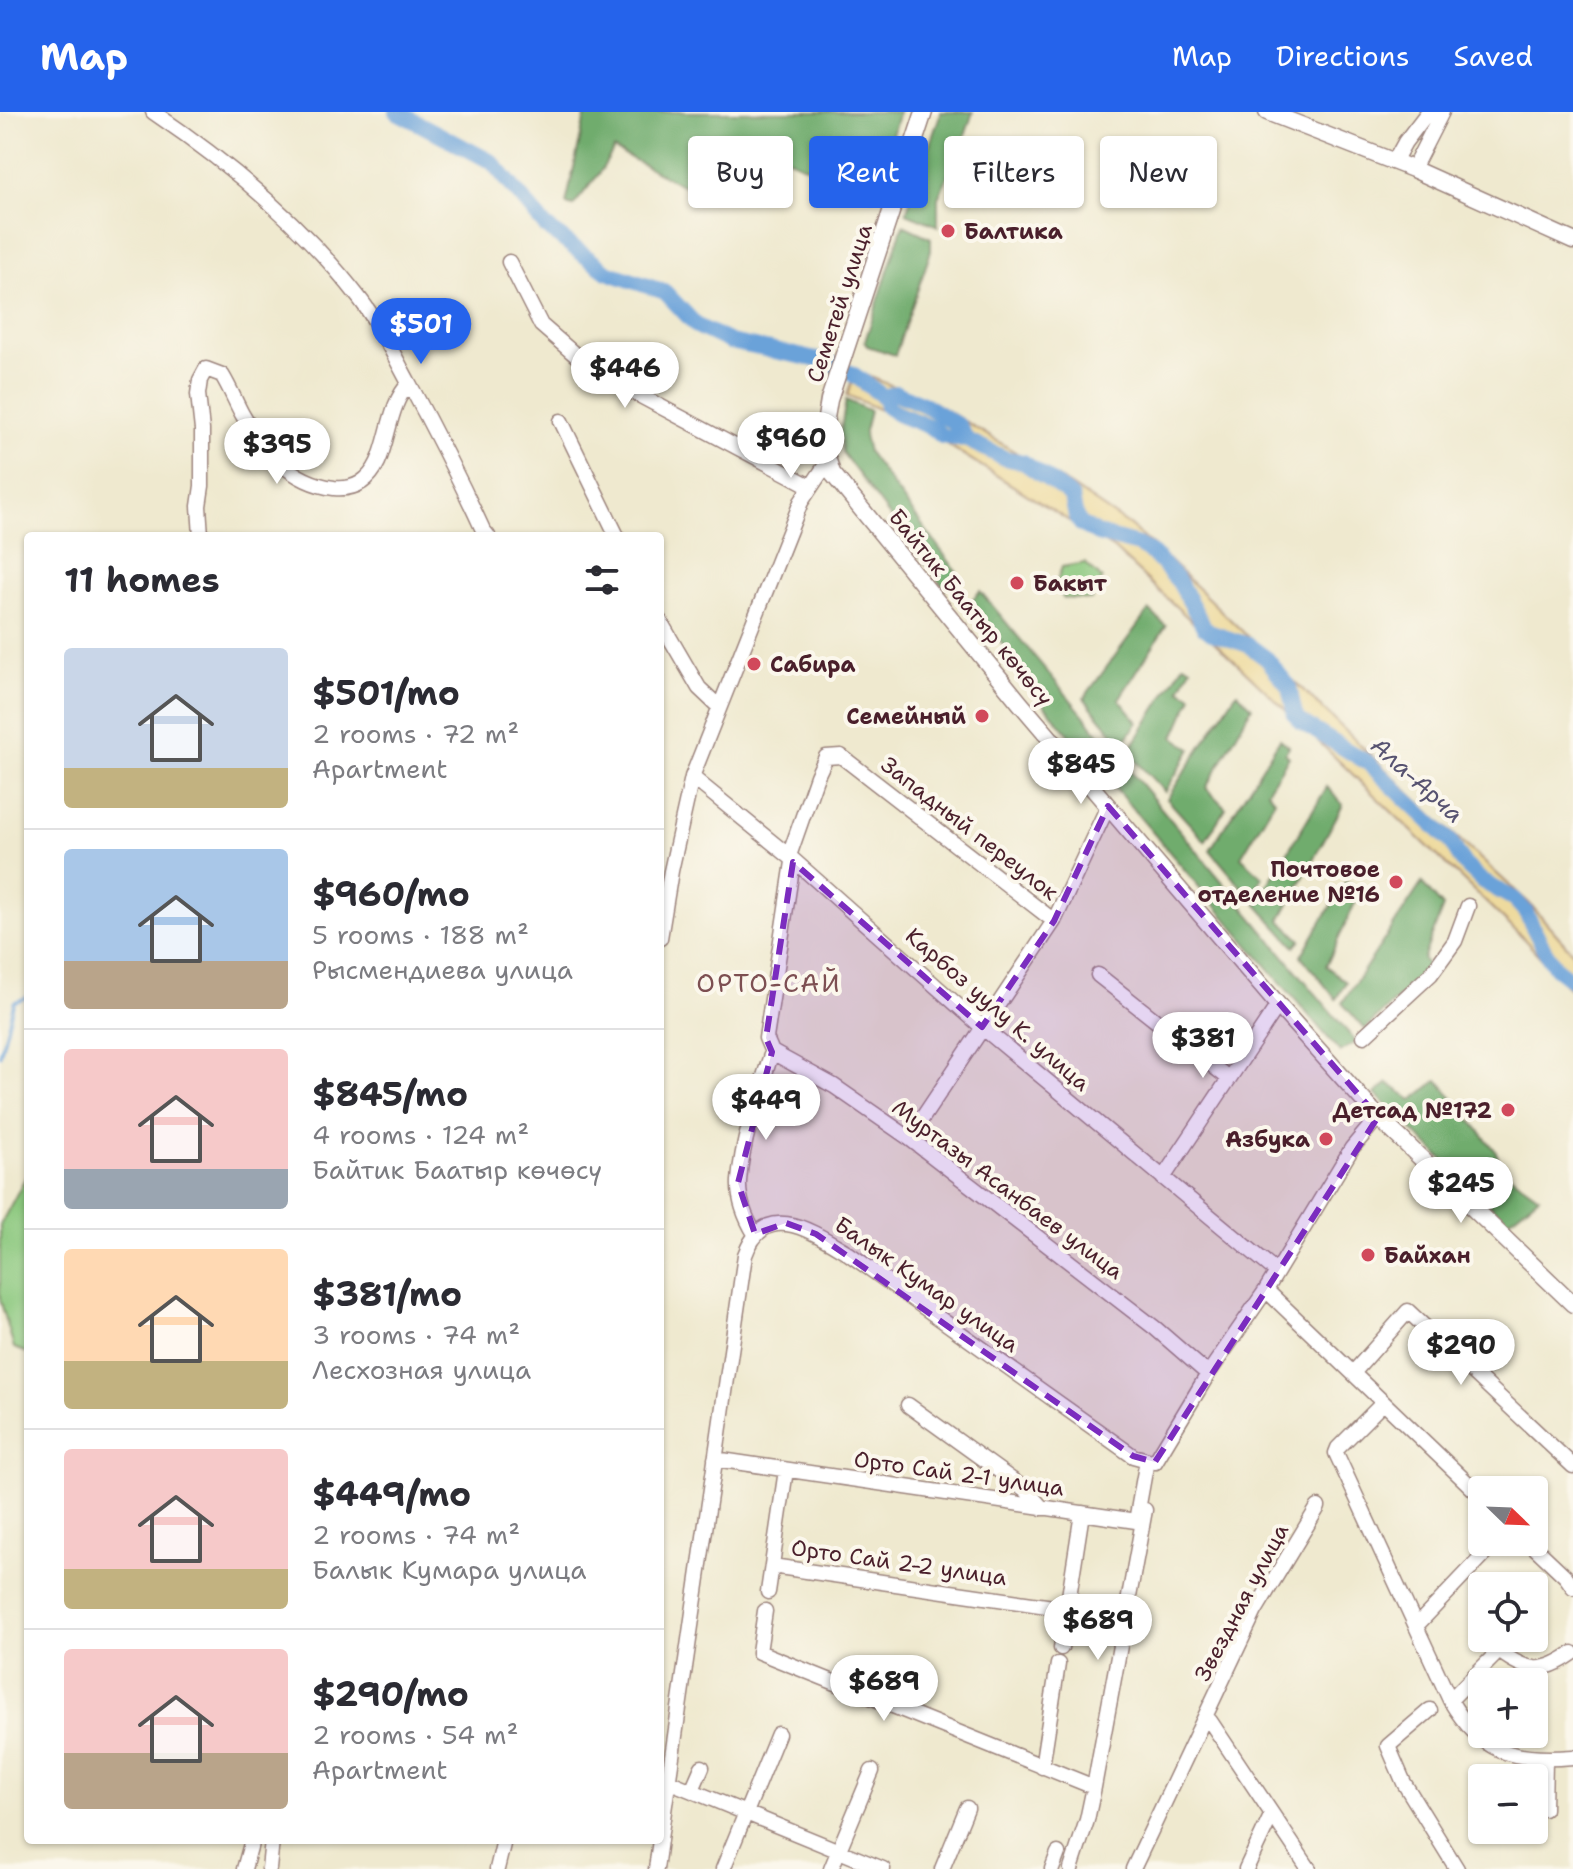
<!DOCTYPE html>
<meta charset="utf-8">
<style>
:root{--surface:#fff;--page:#f2f2f3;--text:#2b2b33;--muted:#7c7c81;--line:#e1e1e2;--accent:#2563eb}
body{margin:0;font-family:"Shantell Sans",sans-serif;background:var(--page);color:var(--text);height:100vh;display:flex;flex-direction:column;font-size:30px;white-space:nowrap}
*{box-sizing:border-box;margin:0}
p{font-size:26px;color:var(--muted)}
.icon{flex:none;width:44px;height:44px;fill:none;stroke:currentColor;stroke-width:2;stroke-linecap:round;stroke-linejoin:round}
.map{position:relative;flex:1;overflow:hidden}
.sheet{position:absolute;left:24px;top:420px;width:640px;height:1312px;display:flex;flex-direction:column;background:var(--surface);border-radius:8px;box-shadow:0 2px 6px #0004}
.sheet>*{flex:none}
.guide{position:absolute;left:688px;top:24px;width:760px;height:72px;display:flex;gap:16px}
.needle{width:52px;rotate:113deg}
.tools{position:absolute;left:1468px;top:1364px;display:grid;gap:16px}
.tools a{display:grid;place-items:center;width:80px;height:80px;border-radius:8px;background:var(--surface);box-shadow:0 2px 6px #0004;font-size:40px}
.price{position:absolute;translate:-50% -68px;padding:0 18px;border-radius:28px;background:#fff;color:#222;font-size:26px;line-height:52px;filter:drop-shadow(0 2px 4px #0008)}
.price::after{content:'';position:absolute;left:50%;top:48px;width:24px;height:18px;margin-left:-12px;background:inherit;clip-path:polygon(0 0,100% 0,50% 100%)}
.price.selected{background:var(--accent);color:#fff}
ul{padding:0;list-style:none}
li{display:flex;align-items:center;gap:24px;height:200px;padding:0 40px}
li+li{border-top:2px solid var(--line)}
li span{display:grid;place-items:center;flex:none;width:224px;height:160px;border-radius:8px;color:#555}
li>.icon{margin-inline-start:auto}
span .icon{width:96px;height:96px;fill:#fffc;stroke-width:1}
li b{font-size:34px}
h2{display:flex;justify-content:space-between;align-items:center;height:96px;padding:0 40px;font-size:34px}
.chip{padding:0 28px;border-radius:8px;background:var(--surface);box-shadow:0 2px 6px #0004;font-size:28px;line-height:72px}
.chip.selected{background:var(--accent);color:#fff}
header{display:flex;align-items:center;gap:48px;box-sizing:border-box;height:112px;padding:0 40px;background:var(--accent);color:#fff}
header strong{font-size:38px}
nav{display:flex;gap:44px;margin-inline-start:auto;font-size:28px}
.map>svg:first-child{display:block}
</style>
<header>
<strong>Map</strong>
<nav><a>Map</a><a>Directions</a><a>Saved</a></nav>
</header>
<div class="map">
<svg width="1573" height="1757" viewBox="0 0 1573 1757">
<rect width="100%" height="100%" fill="#fbf7ec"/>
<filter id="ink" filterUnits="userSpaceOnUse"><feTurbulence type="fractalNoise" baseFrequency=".0125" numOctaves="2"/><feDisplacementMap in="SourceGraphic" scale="16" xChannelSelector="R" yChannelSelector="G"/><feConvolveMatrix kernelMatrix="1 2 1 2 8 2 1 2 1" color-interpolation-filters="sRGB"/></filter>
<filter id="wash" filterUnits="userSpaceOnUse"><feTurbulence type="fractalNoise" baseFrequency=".006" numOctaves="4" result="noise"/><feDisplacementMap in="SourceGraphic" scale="32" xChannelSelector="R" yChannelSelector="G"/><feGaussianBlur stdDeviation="1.8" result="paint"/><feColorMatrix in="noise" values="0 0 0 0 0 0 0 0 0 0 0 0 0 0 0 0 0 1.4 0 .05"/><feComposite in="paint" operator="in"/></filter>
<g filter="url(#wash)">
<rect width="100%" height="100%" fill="#efe9cf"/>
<path fill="#8bc87e" stroke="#6a7454" stroke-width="2" d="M1085,451l17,16 -11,21 -28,-2 -7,-14 6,-17z
M28,1061v180l-14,-5 -14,-49v-74z"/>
<path fill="#70ac6d" stroke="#5d664c" stroke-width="2" d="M586,0h313l-26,86 -127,-59 -35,30 -18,22 -79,-42 -15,25 -26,32 -7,-2z
M941,0h32l-8,24 -27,62v28l-32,-13z
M903,113l28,13v13l-36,104 -28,-9 -2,-5z
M846,288l24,11 -6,24 4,17 89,120 -12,18 -103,-138 -2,-18z
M980,479l376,451 -16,10 -296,-347 -19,-32 -55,-71z
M1149,498l17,16 -47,73 19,23 -16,23 -38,-47z
M1184,552l7,4 -11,21 12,7 -18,41 17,12 -26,43 -37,-39z
M1237,580l15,15 -46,81 20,20 -21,33 -38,-42z
M1280,627l9,7 -4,7 4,4 -22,34 8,9 -34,57 22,20 -13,20 -40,-47z
M1327,675l16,18 -63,115 21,20 -6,7 -39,-43z
M1346,769l14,11 -34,74 20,16 -10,17 -35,-43z
M1422,771l21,24 -20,52 7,9 -65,61 -23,-26z
M1438,968l57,70 9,21 35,25 -32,26 -132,-128 13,-11 24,17z"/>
<path fill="#eeda9e" stroke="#9c7c64" stroke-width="2" d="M855,259l78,31 138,84 59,40 27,23 281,271 91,83 44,50v40l-50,-55 -282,-271 -127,-118 -195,-122 -72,-32z"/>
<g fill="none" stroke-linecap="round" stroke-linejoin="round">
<path stroke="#6ba2d9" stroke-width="3" d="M0,943l14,-53 14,-5"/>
<path stroke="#6ba2d9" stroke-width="16" d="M397,0l95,50 54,65 61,45 58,20 32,34 33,16 99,20 25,13 30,22 12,-4 29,12 34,21 8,14 37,18 19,4 44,31 5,5 4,19 5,7 17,10 40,11 15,9 26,28 25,45 8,6 36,12 19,14 22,28 6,28 6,7 67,41 82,78 14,23 18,17 32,18 11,12 19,38 12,19 17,13
M884,285l3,10 11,7 35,14 9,8 25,4"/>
</g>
</g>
<g filter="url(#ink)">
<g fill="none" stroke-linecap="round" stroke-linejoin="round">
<g stroke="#9c847d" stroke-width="17">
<path id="minor" d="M153,0c77,52 150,113 207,187 20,26 33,55 49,84 26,48 51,97 74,147l5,6
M1394,50l11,-20 23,-30
M1413,57l29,-57
M509,150l32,63 47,41 45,26 177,94
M561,309l56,115
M201,424l-2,-30 3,-20v-56l-4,-36 2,-14 6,-11 16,6c8,13 13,26 20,39 19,35 50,69 92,74 21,2 35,-7 44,-26 11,-24 12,-60 31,-78
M660,509l39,67 19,18
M692,665l97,79 193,171 295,245
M789,744l28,-80 9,-19 15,-1 213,165
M660,826l11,-67 21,-94 109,-275 26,-39
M1098,863l129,102
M1364,924l67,-62 24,-33 13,-35
M772,940l62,34 75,52 246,190 53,46
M772,940l-6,-14 27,-176
M909,1026l145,-217 54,-115
M1163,1066l115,-173
M755,1122c-9,-15 -17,-35 -16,-53 3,-42 20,-89 33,-129
M1266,1178l216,207
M1353,1261l55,-62 165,155
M1383,1291l-45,45 -2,5 114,247c31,53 63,62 123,57
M908,1293l118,85 16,18
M715,1347l421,62 11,-61
M1529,1430l37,35 7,10
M772,1454l295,43
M768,1480l18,-122
M765,1499l-6,41 335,135
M1417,1513l79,-83
M1061,1536l21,-135
M1450,1588l49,-49c29,22 44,23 74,2
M1430,1598l-42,36 16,37 53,86
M1204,1607l6,2 99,148
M1042,1655l16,-103
M668,1669l215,88
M692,1678l10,-23
M1544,1697l1,-50
M660,1727l85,-584c20,-55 65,-25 100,-4l288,205 22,6 53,-88 58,-84 86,-142 26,-31
M244,1757l8,-29
M269,1757l3,-29
M497,1757l7,-29
M656,1757l4,-29
M723,1757l55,-135
M831,1757l41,-98
M942,1757l25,-61
M1052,1757l6,-16
M1071,1757l16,-49 7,-33 51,-277
M1133,1757l122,-258 63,-104
M1246,1757l26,-55"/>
</g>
<g stroke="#9c847d" stroke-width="19">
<path id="major" d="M924,0l-95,288 -7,42 10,31 188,230 258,302 100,112 195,187
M1267,0l146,57 160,72"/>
</g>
<use href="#minor" stroke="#fff" stroke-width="14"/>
<use href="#major" stroke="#fff" stroke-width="16"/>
</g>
</g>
<path fill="#7b2cbf" fill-opacity="0.2" stroke="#7b2cbf" stroke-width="6" stroke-dasharray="16 10" stroke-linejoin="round" d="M1108,694l270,311 -223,345 -22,-6 -317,-222 -30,-11 -31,11 -17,-51 34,-131 -6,-14 27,-176 189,165 72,-106z"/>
<g fill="#d1495b" stroke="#fbf7ec" stroke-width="3">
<circle cx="948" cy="119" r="8"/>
<circle cx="1017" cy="471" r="8"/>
<circle cx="754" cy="552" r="8"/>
<circle cx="982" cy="604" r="8"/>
<circle cx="1396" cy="770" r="8"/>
<circle cx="1508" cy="998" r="8"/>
<circle cx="1326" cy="1027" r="8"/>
<circle cx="1368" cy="1143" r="8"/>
</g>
<g text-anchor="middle" stroke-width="8" stroke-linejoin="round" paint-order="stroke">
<g font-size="22" font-weight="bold" fill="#4a1f2b" stroke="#fbf7ec" text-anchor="start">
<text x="964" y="127">Балтика</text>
<text x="1033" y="479">Бакыт</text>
<text x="770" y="560">Сабира</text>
<text x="966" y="612" text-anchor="end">Семейный</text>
<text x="1380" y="765" text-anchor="end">Почтовое<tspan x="1380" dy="25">отделение №16</tspan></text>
<text x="1492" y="1006" text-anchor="end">Детсад №172</text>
<text x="1310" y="1035" text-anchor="end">Азбука</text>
<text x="1384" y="1151">Байхан</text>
</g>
<g font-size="22" fill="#4a1f2b" stroke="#fbf7ec">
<text transform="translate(839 191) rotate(-72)" y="8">Семетей улица</text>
<text transform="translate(971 495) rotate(51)" y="8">Байтик Баатыр көчөсү</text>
<text transform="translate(970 716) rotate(38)" y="8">Западный переулок</text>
<text transform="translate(998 897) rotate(41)" y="8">Карбоз уулу К. улица</text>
<text transform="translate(1008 1077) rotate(37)" y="8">Муртазы Асанбаев улица</text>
<text transform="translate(927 1172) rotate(35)" y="8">Балык Кумар улица</text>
<text transform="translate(959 1361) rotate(8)" y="8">Орто Сай 2-1 улица</text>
<text transform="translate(899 1450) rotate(8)" y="8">Орто Сай 2-2 улица</text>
<text transform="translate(1241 1490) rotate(-62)" y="8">Звездная улица</text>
</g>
<g font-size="24" font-style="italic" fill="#575371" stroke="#fbf7ec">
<text transform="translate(1417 668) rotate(42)" y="8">Ала-Арча</text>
</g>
<g font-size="26" letter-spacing="2" fill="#7d4f52" stroke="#fbf7ec">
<text x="769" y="880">ОРТО-САЙ</text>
</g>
</g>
</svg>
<div class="tools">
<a><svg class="needle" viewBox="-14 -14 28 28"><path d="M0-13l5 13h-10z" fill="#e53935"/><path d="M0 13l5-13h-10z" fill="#7c7c81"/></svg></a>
<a><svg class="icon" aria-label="locate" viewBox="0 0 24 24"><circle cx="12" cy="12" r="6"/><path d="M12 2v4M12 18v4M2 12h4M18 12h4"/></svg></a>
<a>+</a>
<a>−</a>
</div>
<b class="price selected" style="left:421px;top:254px">$501</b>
<b class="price" style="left:625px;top:298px">$446</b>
<b class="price" style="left:791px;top:368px">$960</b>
<b class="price" style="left:277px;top:374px">$395</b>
<b class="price" style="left:1081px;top:694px">$845</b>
<b class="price" style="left:1203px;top:968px">$381</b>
<b class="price" style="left:766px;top:1030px">$449</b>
<b class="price" style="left:1461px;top:1113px">$245</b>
<b class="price" style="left:1461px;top:1275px">$290</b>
<b class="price" style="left:1098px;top:1550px">$689</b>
<b class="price" style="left:884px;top:1611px">$689</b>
<div class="guide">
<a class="chip">Buy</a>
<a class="chip selected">Rent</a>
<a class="chip">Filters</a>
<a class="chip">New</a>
</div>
<section class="sheet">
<h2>11 homes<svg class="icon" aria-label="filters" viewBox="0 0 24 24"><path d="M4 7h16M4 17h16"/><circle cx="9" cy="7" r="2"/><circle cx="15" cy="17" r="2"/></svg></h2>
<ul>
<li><span style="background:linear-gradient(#c9d6e8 75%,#c2b280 0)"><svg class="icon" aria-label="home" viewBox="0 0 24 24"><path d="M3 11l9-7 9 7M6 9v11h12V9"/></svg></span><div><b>$501/mo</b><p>2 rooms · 72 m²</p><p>Apartment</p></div></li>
<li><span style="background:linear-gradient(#a9c7e8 70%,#b9a48a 0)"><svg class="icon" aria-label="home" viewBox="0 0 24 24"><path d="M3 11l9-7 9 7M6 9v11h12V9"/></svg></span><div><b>$960/mo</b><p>5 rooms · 188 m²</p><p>Рысмендиева улица</p></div></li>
<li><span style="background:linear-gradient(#f6c9c9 75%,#9aa5b1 0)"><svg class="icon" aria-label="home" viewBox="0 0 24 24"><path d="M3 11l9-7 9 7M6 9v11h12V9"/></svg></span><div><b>$845/mo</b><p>4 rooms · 124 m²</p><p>Байтик Баатыр көчөсү</p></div></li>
<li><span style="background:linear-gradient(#ffd9b3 70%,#c2b280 0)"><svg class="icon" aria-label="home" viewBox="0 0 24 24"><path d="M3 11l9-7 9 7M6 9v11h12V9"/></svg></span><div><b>$381/mo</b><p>3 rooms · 74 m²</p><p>Лесхозная улица</p></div></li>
<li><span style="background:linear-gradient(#f6c9c9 75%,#c2b280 0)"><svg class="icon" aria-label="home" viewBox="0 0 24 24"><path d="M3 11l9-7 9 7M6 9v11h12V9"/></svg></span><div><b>$449/mo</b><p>2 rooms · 74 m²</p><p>Балык Кумара улица</p></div></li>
<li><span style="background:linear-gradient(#f6c9c9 65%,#b9a48a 0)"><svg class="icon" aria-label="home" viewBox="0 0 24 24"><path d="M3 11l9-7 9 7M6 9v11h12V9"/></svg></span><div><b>$290/mo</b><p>2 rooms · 54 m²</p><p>Apartment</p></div></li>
</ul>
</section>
</div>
